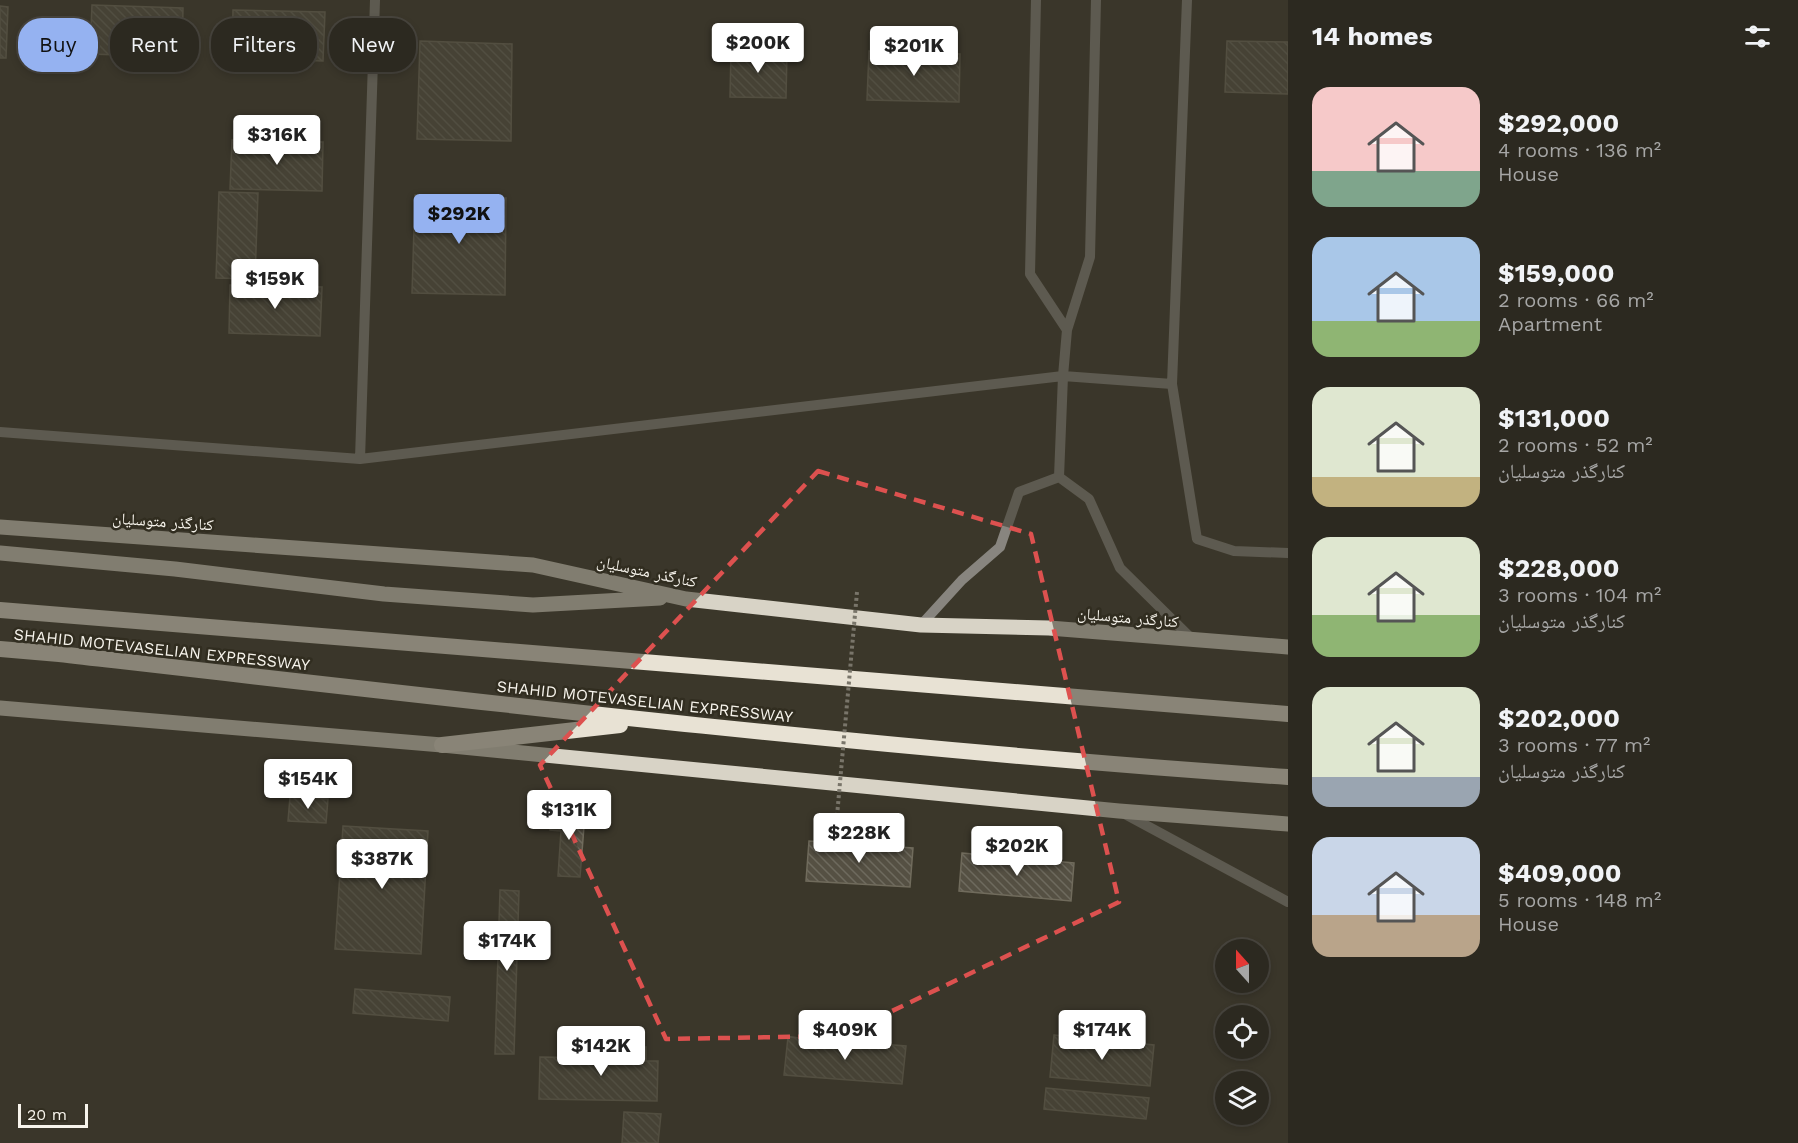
<!DOCTYPE html>
<meta charset="utf-8">
<style>
:root{--surface:#2c2920;--page:#343129;--text:#f1f3f6;--muted:#a6a6a5;--line:#48453e;--accent:#95b2f1}
body{margin:0;font-family:"Work Sans","Noto Naskh Arabic",sans-serif;background:var(--page);color:var(--text);height:100vh;display:flex;flex-direction:column;font-size:22px;white-space:nowrap}
*{box-sizing:border-box;margin:0}
p{font-size:20px;color:var(--muted)}
.icon{flex:none;width:33px;height:33px;fill:none;stroke:currentColor;stroke-width:2;stroke-linecap:round;stroke-linejoin:round}
.map{position:relative;flex:1;overflow:hidden}
.panel{display:flex;flex-direction:column;background:var(--surface);width:510px}
.panel>*{flex:none}
.guide{position:absolute;left:18px;top:18px;width:570px;height:54px;display:flex;gap:12px}
.needle{width:39px;rotate:339deg}
.tools{position:absolute;left:1215px;top:939px;display:grid;gap:12px}
.tools a{display:grid;place-items:center;width:54px;height:54px;border-radius:50%;background:var(--surface);box-shadow:0 3px 9px #0003,0 0 0 2px var(--line);font-size:30px}
.scale{position:absolute;left:18px;bottom:15px;width:70px;box-sizing:border-box;padding-left:6px;border:3px solid #f7f4ec;border-top:0;font-size:16px;line-height:21px;white-space:nowrap;color:#f7f4ec;-webkit-text-stroke:4px #312d20;paint-order:stroke}
.price{position:absolute;translate:-50% -51px;padding:0 14px;border-radius:6px;background:#fff;color:#222;font-size:20px;line-height:39px;filter:drop-shadow(0 2px 3px #0008)}
.price::after{content:'';position:absolute;left:50%;top:36px;width:18px;height:14px;margin-left:-9px;background:inherit;clip-path:polygon(0 0,100% 0,50% 100%)}
.price.current{background:var(--accent);color:#111}
ul{padding:0;list-style:none}
li{display:flex;align-items:center;gap:18px;height:150px;padding:0 24px}
li span{display:grid;place-items:center;flex:none;width:168px;height:120px;border-radius:18px;color:#555}
li>.icon{margin-inline-start:auto}
span .icon{width:72px;height:72px;fill:#fffc;stroke-width:1}
li b{font-size:26px}
h2{display:flex;justify-content:space-between;align-items:center;height:72px;padding:0 24px;font-size:26px}
.chip{padding:0 21px;border-radius:24px;background:var(--surface);box-shadow:0 3px 9px #0003,0 0 0 2px var(--line);font-size:21px;line-height:54px}
.chip.current{background:var(--accent);color:#111}
main{display:flex;flex:1;min-height:0}
.map>svg:first-child{display:block}
</style>
<main>
<div class="map">
<svg width="1288" height="1143" viewBox="0 0 1288 1143">
<defs>
<pattern id="building-back-hatch" width="6" height="6" patternUnits="userSpaceOnUse" patternTransform="scale(1.5)"><rect width="6" height="6" fill="#555043"/><path d="M-1 5l2 2M0 0l6 6M5-1l2 2" fill="none" stroke="#6e6a5e"/></pattern>
</defs>
<rect width="100%" height="100%" fill="#3b372a"/>
<path fill="url(#building-back-hatch)" stroke="#706b5c" stroke-width="1.5" d="M92,5l91,3 -1,49 -92,-3z
M0,6l8,1 -2,51h-6z
M233,10l92,2 -2,49 -91,-3z
M420,41l92,3 -1,97 -94,-2z
M1227,41l61,1v52l-63,-2z
M731,51l56,1 -1,46 -56,-1z
M869,51l91,3 -1,48 -92,-2z
M232,140l91,2 -1,49 -92,-2z
M219,192l39,1 -3,86 -39,-1z
M415,195l91,3 -1,97 -93,-2z
M230,285l92,2 -2,49 -91,-3z
M290,797l38,2 -2,24 -38,-2z
M551,811l34,3 -5,63 -22,-1 3,-45 -11,-1z
M343,826l85,5 -7,123 -86,-5z
M809,841l104,7 -3,39 -104,-6z
M962,853l112,10 -3,38 -112,-10z
M500,890l19,1 -5,163h-19z
M355,989l95,8 -2,24 -95,-8z
M1054,1035l100,10 -4,41 -100,-9z
M788,1037l118,9 -4,38 -118,-9z
M605,1047h41v14h12l-1,40 -118,-2 1,-42 64,1z
M1046,1088l103,10 -3,21 -102,-10z
M624,1112l37,2 -3,29h-36z"/>
<g fill="none" stroke-linecap="round" stroke-linejoin="round">
<path stroke="#88857f" stroke-width="10" d="M1036,0l-6,274 37,56
M1187,0l-15,384 22,137 3,18 37,12 54,2
M0,432l360,27 703,-83 109,8
M360,459l15,-459
M1059,477l4,-101 4,-46 23,-73 6,-257
M921,625l41,-45 38,-33 19,-55 40,-15 30,22 31,69 73,72
M1125,814l163,88"/>
<path stroke="#d8d3c6" stroke-width="15" d="M0,527l533,38 153,34 235,26 128,3 239,19
M0,553l175,16 209,25 149,11 127,-7
M0,708l442,37 677,66 169,13"/>
<path stroke="#e8e2d4" stroke-width="16" d="M0,610l1288,104
M0,649l59,5c409,47 818,95 1229,123
M442,745l178,-20"/>
<path stroke="#79756a" stroke-width="4" stroke-dasharray="3 3" stroke-linecap="butt" d="M837,816l20,-224"/>
</g>
<path d="M0 0H1288V1143H0ZM818,471l213,63 88,368 -279,134 -174,3 -126,-274z" fill="#3b372a" fill-opacity=".55" fill-rule="evenodd"/>
<path fill="none" stroke="#dd514f" stroke-width="4.5" stroke-dasharray="12 8" stroke-linejoin="round" d="M818,471l213,63 88,368 -279,134 -174,3 -126,-274z"/>
<g text-anchor="middle" stroke-width="5" stroke-linejoin="round" paint-order="stroke">
<g font-size="16" fill="#f7f4ec" stroke="#312d20">
<text transform="translate(163 521) rotate(4)" y="6">کنارگذر متوسلیان</text>
<text transform="translate(647 571) rotate(12)" y="6">کنارگذر متوسلیان</text>
<text transform="translate(1128 617) rotate(5)" y="6">کنارگذر متوسلیان</text>
<text transform="translate(162 649) rotate(6)" y="6">SHAHID MOTEVASELIAN EXPRESSWAY</text>
<text transform="translate(645 701) rotate(6)" y="6">SHAHID MOTEVASELIAN EXPRESSWAY</text>
</g>
</g>
</svg>
<div class="tools">
<a><svg class="needle" viewBox="-14 -14 28 28"><path d="M0-13l5 13h-10z" fill="#e53935"/><path d="M0 13l5-13h-10z" fill="#a6a6a5"/></svg></a>
<a><svg class="icon" aria-label="locate" viewBox="0 0 24 24"><circle cx="12" cy="12" r="6"/><path d="M12 2v4M12 18v4M2 12h4M18 12h4"/></svg></a>
<a><svg class="icon" aria-label="layers" viewBox="0 0 24 24"><path d="M12 4l9 5-9 5-9-5zM3 14l9 5 9-5"/></svg></a>
</div>
<div class="scale">20 m</div>
<b class="price" style="left:758px;top:74px">$200K</b>
<b class="price" style="left:914px;top:77px">$201K</b>
<b class="price" style="left:277px;top:166px">$316K</b>
<b class="price current" style="left:459px;top:245px">$292K</b>
<b class="price" style="left:275px;top:310px">$159K</b>
<b class="price" style="left:308px;top:810px">$154K</b>
<b class="price" style="left:569px;top:841px">$131K</b>
<b class="price" style="left:859px;top:864px">$228K</b>
<b class="price" style="left:1017px;top:877px">$202K</b>
<b class="price" style="left:382px;top:890px">$387K</b>
<b class="price" style="left:507px;top:972px">$174K</b>
<b class="price" style="left:845px;top:1061px">$409K</b>
<b class="price" style="left:1102px;top:1061px">$174K</b>
<b class="price" style="left:601px;top:1077px">$142K</b>
<div class="guide">
<a class="chip current">Buy</a>
<a class="chip">Rent</a>
<a class="chip">Filters</a>
<a class="chip">New</a>
</div>
</div>
<section class="panel">
<h2>14 homes<svg class="icon" aria-label="filters" viewBox="0 0 24 24"><path d="M4 7h16M4 17h16"/><circle cx="9" cy="7" r="2"/><circle cx="15" cy="17" r="2"/></svg></h2>
<ul>
<li><span style="background:linear-gradient(#f6c9c9 70%,#7fa58c 0)"><svg class="icon" aria-label="home" viewBox="0 0 24 24"><path d="M3 11l9-7 9 7M6 9v11h12V9"/></svg></span><div><b>$292,000</b><p>4 rooms · 136 m²</p><p>House</p></div></li>
<li><span style="background:linear-gradient(#a9c7e8 70%,#8fb573 0)"><svg class="icon" aria-label="home" viewBox="0 0 24 24"><path d="M3 11l9-7 9 7M6 9v11h12V9"/></svg></span><div><b>$159,000</b><p>2 rooms · 66 m²</p><p>Apartment</p></div></li>
<li><span style="background:linear-gradient(#dfe7d0 75%,#c2b280 0)"><svg class="icon" aria-label="home" viewBox="0 0 24 24"><path d="M3 11l9-7 9 7M6 9v11h12V9"/></svg></span><div><b>$131,000</b><p>2 rooms · 52 m²</p><p>کنارگذر متوسلیان</p></div></li>
<li><span style="background:linear-gradient(#dfe7d0 65%,#8fb573 0)"><svg class="icon" aria-label="home" viewBox="0 0 24 24"><path d="M3 11l9-7 9 7M6 9v11h12V9"/></svg></span><div><b>$228,000</b><p>3 rooms · 104 m²</p><p>کنارگذر متوسلیان</p></div></li>
<li><span style="background:linear-gradient(#dfe7d0 75%,#9aa5b1 0)"><svg class="icon" aria-label="home" viewBox="0 0 24 24"><path d="M3 11l9-7 9 7M6 9v11h12V9"/></svg></span><div><b>$202,000</b><p>3 rooms · 77 m²</p><p>کنارگذر متوسلیان</p></div></li>
<li><span style="background:linear-gradient(#c9d6e8 65%,#b9a48a 0)"><svg class="icon" aria-label="home" viewBox="0 0 24 24"><path d="M3 11l9-7 9 7M6 9v11h12V9"/></svg></span><div><b>$409,000</b><p>5 rooms · 148 m²</p><p>House</p></div></li>
</ul>
</section>
</main>
